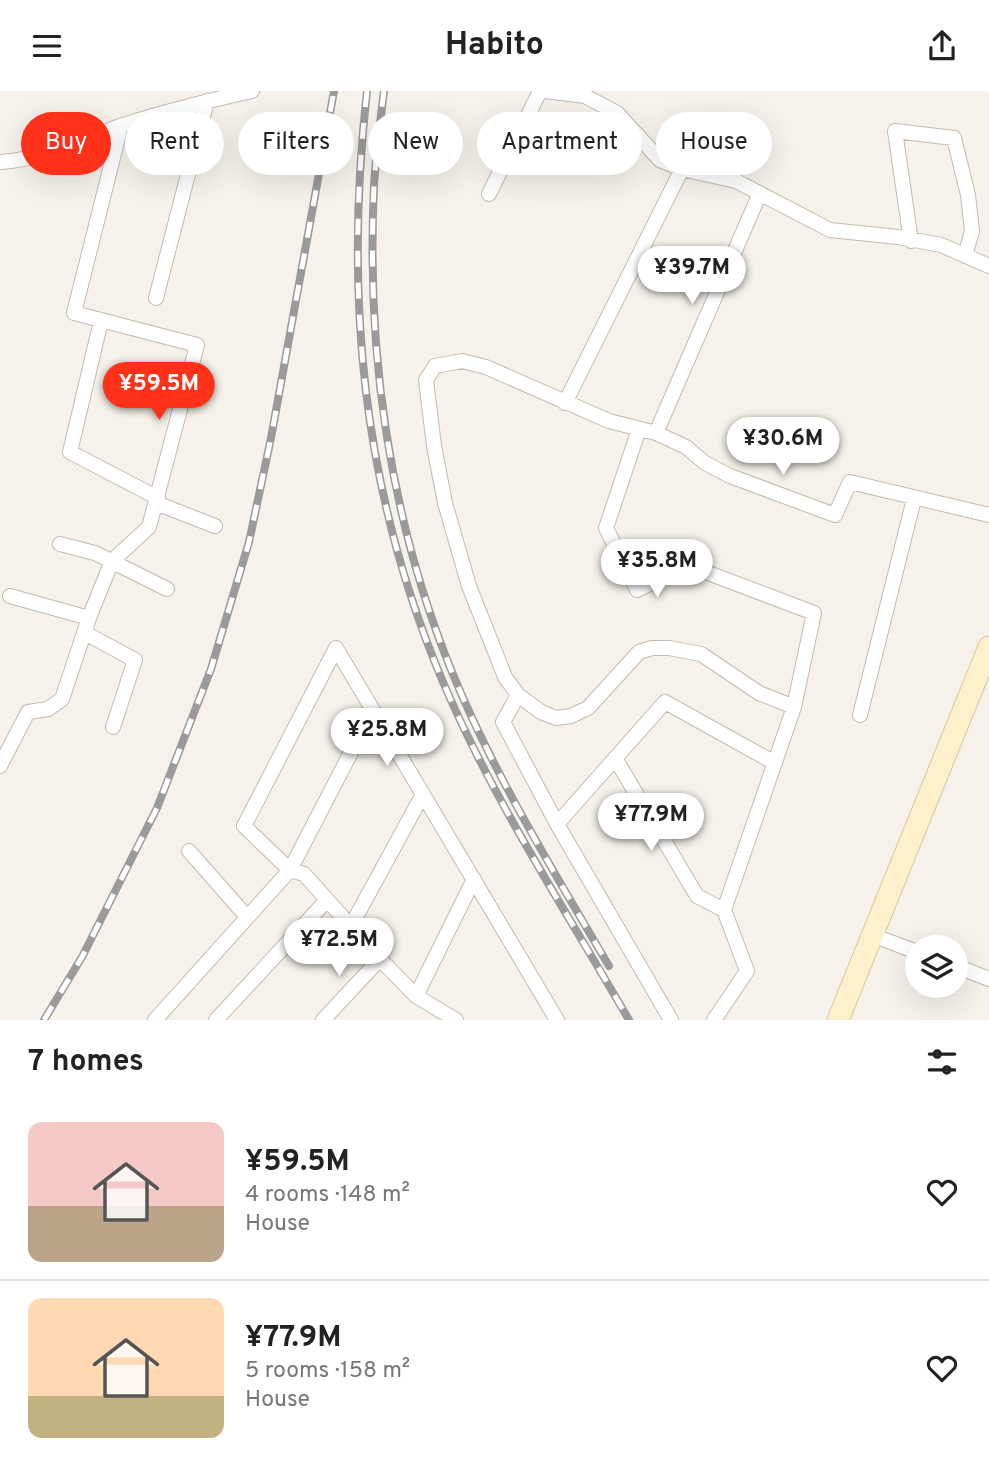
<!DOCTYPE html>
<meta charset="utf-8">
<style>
:root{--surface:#fff;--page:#f2f2f2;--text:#222;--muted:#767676;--line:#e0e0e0;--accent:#ff3119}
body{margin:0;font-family:Overpass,sans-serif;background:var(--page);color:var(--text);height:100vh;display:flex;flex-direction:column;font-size:26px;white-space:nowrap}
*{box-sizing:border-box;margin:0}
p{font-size:23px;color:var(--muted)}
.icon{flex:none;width:38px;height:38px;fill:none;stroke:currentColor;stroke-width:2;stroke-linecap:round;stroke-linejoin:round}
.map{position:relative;height:929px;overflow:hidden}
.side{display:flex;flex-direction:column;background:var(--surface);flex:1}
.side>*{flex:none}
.top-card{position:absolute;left:21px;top:21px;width:948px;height:63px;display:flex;gap:14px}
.controls{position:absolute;left:905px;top:844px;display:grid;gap:14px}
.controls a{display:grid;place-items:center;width:63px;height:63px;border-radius:50%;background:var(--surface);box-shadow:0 7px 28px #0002;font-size:35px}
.price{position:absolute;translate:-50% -60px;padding:0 16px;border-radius:24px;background:#fff;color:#222;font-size:23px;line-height:46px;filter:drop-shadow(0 2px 4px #0008)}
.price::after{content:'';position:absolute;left:50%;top:42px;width:21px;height:16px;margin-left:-10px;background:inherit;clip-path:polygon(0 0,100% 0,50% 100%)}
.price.selected{background:var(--accent);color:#fff}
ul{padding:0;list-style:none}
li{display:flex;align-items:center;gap:21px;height:175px;padding:0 28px}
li+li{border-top:2px solid var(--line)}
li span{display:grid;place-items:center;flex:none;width:196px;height:140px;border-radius:14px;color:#555}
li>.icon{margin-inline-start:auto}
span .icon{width:84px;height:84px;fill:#fffc;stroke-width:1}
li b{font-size:30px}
h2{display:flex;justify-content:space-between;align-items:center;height:84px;padding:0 28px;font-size:30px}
.pill{padding:0 24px;border-radius:32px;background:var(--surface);box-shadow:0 7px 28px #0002;font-size:24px;line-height:63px}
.pill.selected{background:var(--accent);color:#fff}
header{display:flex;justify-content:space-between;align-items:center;height:91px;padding:0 28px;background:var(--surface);font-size:32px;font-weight:700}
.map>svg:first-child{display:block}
</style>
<header><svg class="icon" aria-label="menu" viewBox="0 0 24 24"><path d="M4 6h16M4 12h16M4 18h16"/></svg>Habito<svg class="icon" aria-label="share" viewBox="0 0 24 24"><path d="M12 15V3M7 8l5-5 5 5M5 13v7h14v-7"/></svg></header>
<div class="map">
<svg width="989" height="929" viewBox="0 0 989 929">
<rect width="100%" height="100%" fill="#f6f2eb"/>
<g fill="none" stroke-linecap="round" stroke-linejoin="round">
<g stroke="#c3baac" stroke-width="16">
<path id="street" d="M545,0l40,5 32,17 43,47 22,9 54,12 94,49 68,7 43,8 48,21
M0,71c42,-2 81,-22 120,-36 43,-14 87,-25 132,-35
M489,103l51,-103
M911,150l-16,-110 59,7 14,57 4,36 -7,25
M156,207l51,-197
M101,230l-31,131 88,46
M565,312l117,-234
M639,338l-33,99 31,62 50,-25 127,48 -20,94
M656,342l104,-240
M156,412l59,23
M60,453l35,9 72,36
M10,505l79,22
M85,542l50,27 -22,67
M518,604l-15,27 54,102
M860,624l54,-216
M615,667l82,138 27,14
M0,675l28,-54 20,-3 14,-10 27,-81 23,-57 37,-34 48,-182 -123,-32 47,-187
M189,760l58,66
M351,835l72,-132
M872,844l45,17
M956,875l33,13
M416,905l58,-117
M155,929l135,-150 83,-160
M216,929l111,-120
M323,929l57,-61
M456,929l-40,-24 -36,-37 -76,-85 -14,-4 -46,-44 92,-178 221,372
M671,929l-114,-196 108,-122 110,61
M714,929l33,-49 -23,-61 70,-203 -35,-14 -58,-39 -32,-6h-17l-13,4 -51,56 -17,8 -15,2 -15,-6 -23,-17 -13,-18 -36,-91 -24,-83 -11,-57 -8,-66 9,-14 27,-5 24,6 123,54 47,12 30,14 19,16 25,13 105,39 15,-33 139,33"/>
</g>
<g stroke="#d9c598" stroke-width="23">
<path id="secondary" d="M838,929l151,-373"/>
</g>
<use href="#street" stroke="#fff" stroke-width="14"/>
<use href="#secondary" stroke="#fff0cc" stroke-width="21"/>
<g stroke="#9a9a9a" stroke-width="8">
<path id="rail" d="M367,0c-23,205 -5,400 76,591 50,118 122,227 186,338
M384,0c-4,31 -8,63 -10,95 -8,165 15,332 78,486 42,103 101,198 157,294
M44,929l38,-63 75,-149 54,-139 38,-127 22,-104 63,-347"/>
</g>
<use href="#rail" stroke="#fff" stroke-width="5" stroke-dasharray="16" stroke-linecap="butt"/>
</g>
</svg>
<div class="controls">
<a><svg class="icon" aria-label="layers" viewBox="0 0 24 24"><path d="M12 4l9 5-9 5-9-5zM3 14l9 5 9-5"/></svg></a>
</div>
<b class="price" style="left:692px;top:215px">¥39.7M</b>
<b class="price selected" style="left:159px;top:331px">¥59.5M</b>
<b class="price" style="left:783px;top:386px">¥30.6M</b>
<b class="price" style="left:657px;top:508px">¥35.8M</b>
<b class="price" style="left:387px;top:677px">¥25.8M</b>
<b class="price" style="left:651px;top:762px">¥77.9M</b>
<b class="price" style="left:339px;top:887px">¥72.5M</b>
<div class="top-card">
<a class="pill selected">Buy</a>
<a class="pill">Rent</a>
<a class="pill">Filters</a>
<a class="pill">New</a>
<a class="pill">Apartment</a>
<a class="pill">House</a>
</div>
</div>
<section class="side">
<h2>7 homes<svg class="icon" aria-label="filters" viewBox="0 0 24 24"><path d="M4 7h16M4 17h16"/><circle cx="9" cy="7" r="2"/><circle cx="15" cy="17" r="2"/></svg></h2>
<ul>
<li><span style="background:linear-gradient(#f6c9c9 60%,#b9a48a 0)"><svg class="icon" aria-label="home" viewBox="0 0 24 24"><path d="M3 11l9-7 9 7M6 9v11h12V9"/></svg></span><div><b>¥59.5M</b><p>4 rooms · 148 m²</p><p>House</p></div><svg class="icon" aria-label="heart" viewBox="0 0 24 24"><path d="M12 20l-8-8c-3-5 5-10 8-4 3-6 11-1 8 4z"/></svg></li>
<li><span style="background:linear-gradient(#ffd9b3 70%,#c2b280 0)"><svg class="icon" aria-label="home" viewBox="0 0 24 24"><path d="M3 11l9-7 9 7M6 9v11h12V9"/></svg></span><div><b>¥77.9M</b><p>5 rooms · 158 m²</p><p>House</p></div><svg class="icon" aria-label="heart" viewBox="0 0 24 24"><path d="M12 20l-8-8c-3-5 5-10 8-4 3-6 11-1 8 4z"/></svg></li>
</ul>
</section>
